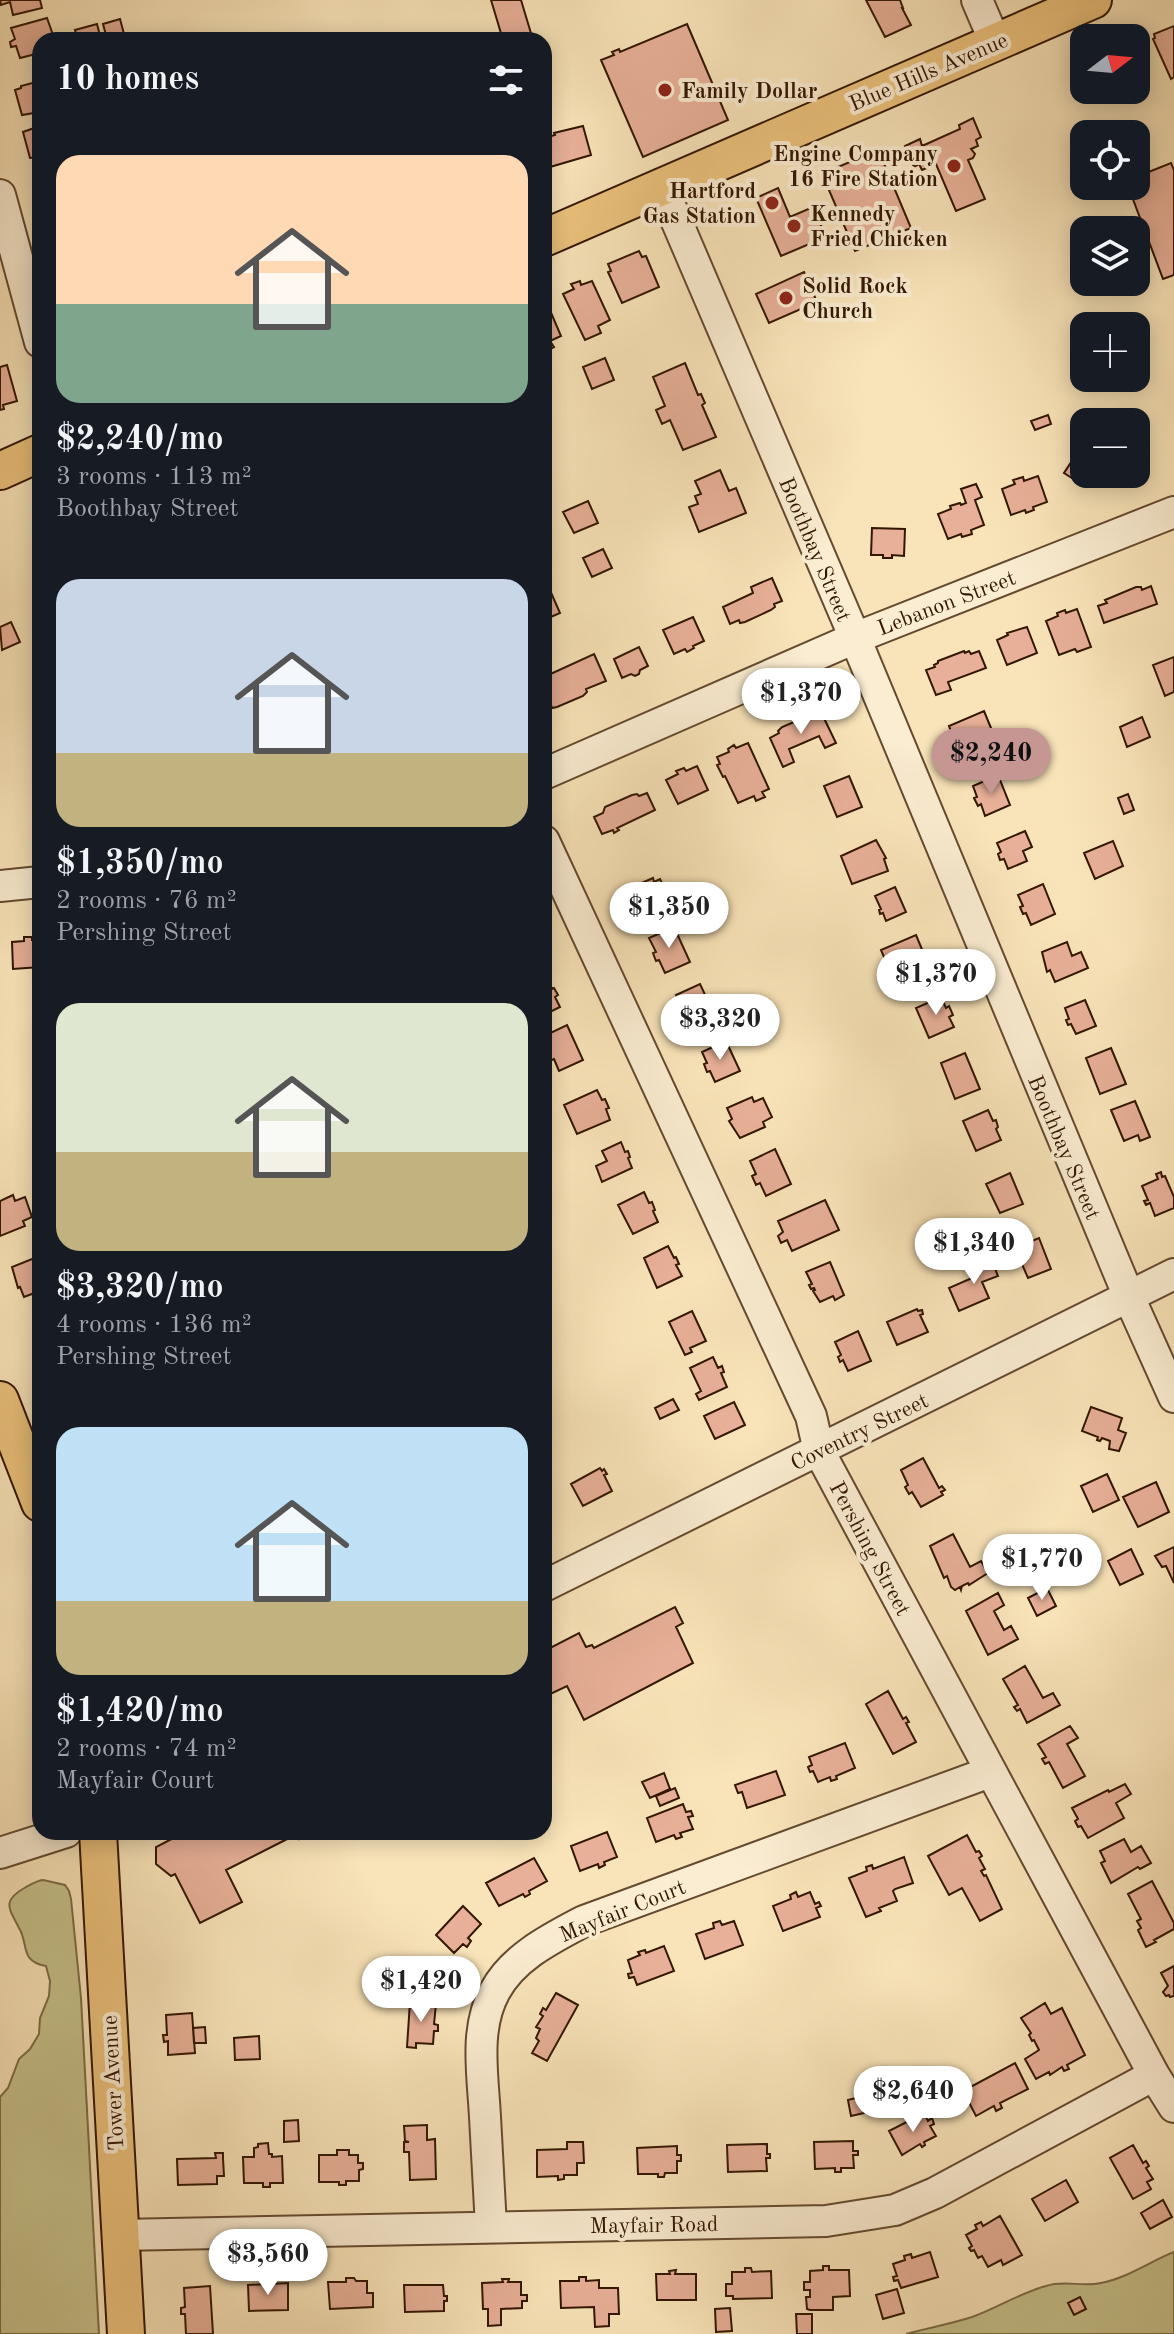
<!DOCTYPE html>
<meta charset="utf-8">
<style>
:root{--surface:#171b24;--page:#20242c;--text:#f1f3f6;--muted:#9ea1a6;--accent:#c59692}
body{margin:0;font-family:"Old Standard TT",serif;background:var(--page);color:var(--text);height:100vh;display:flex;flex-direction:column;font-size:30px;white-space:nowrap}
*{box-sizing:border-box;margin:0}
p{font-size:26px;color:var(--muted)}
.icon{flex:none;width:44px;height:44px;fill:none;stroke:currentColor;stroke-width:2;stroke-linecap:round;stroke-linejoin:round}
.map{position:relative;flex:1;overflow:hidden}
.panel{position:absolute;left:32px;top:32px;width:520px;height:1808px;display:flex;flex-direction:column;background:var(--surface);border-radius:24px;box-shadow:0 4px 20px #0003}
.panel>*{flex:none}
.needle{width:52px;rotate:74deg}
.buttons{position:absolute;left:1070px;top:24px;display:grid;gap:16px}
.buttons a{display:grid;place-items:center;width:80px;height:80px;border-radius:16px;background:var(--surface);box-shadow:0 4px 20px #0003;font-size:40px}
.price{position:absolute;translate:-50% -68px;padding:0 18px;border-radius:28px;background:#fff;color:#222;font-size:26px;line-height:52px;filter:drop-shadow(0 2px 4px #0008)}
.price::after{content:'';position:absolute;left:50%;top:48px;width:24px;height:18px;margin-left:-12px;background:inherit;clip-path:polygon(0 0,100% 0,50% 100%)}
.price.active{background:var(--accent);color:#111}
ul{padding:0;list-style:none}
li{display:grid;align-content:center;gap:16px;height:424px;padding:0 24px}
li span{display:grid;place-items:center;height:248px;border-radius:24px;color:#555}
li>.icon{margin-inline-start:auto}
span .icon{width:144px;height:144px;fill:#fffc;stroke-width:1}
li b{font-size:34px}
h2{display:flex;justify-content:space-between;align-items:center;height:96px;padding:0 24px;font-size:34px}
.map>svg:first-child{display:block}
</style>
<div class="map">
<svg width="1174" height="2334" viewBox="0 0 1174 2334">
<rect width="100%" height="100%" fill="#f9e4b9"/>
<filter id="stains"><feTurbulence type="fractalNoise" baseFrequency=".0025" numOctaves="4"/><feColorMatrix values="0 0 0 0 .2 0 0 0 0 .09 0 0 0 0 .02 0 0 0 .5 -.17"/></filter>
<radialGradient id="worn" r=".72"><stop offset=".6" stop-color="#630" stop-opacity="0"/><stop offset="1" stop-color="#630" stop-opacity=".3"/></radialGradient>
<path fill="#c6c18a" stroke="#7c6c46" stroke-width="2" d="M43,1880l22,5 4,6 2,8 10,99 18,336h-99v-237l8,-9 11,-29 11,-10 9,-15 1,-16 9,-22 1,-15 -4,-15c-27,-5 -17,-22 -27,-38 -10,-20 -18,-27 7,-41 6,-3 10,-6 17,-7z
M1174,2252v82h-268c22,-6 44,-10 66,-17 25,-9 48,-24 74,-31 18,-6 36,1 55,-3 26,-5 48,-21 73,-31z"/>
<path fill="#e8b098" stroke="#321601" stroke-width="2" d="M0,0h40l2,8 -29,7 -3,-13 -9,3z
M491,0h30l12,40h-30z
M866,0h34l3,8h-1l9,17 -26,12z
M47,18l6,17 -5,1 1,4h-9v13l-20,5 -4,-12 -5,1 -1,-5 5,-3 -4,-11z
M120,19l4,15 -17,5 -4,-15z
M97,24l4,16h-23l-3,-10z
M687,24l41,96 -85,37 -42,-97 13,-5 -2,-3 7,-3 1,3z
M1174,26v51l-3,2 -18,-40 2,-1 -1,-4z
M40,81v31l-18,3 -7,-25 6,-2v-2z
M973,118l8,19 -5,3 2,6 -7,3 4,5 -2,4 -5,2 17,39 -29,12 -20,-47 -14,6 -3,-6 -5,3 -9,-21 15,-7 2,7 38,-17 -1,-4z
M40,126v31l-10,1 -7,-26z
M583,126l8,29 -41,12 -6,-15v-19l1,5 10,-3 -1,-2z
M881,149l3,9 -2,1 29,69 -56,23 -29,-68h-2l-3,-9z
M1171,163l3,7v105l-11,4 -35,-93h8v-9z
M778,188l12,29 23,-10 13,30 -45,19 -25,-58z
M639,251l3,6 4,-1 13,31 -37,16 -14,-31 3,-1 -3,-7z
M804,272l13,30 -48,21 -13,-29z
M580,281l1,4 11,-4 18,39 -12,6 3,7 -16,7 -22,-46 11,-5 -3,-5z
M546,301l15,35 -11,5 4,6 -10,5z
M605,358l9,22 -22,9 -9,-22z
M685,363l13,32 3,-1 4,9 -3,2 14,32 -33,13 -13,-30 -8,4 -6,-14 9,-4 -12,-29z
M7,365l10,36 -14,4 1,4 -4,1v-43z
M1048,415l3,9 -16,6 -4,-9z
M1083,444l1,30h17l-3,5 -5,-2 -7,10 -22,-14z
M720,470l9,21 7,-3 10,25 -47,19 -10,-25 9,-3 -3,-8 6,-2 -6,-13z
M1038,476l9,26 -14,5 1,3 -8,3 -1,-3 -14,5 -9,-26 13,-5 -2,-4 10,-3 1,4z
M976,484l6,13 -7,3 9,25 -13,5 1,4 -10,3 -1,-3 -13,5 -10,-25 13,-5 -1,-3 10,-3 1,2 5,-2 -5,-14z
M588,501l10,22 -24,10 -11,-21z
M872,528l33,1 -1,27 -12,-1v3h-9v-3h-12z
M603,549l9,19 -20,9 -9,-19z
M772,578l10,23 -8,3 1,3 -4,3 -26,12 -5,1 -1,-3 -9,4 -7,-17 30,-14 -2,-6z
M1151,586l6,18 -53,19 -6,-17 9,-3 -2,-3 31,-13h5l1,3z
M549,588l11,25 -16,7v-29z
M1077,609l14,38 -14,5 -2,-3 -16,6 -13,-34 12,-5 -1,-3 8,-3 1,3z
M693,617l11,24 -11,5 1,2 -7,4 -2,-3 -11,5 -11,-24z
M11,622l9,20 -18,8 -2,-23z
M1027,627l10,26 -30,12 -10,-25 11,-5 -1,-2z
M639,647l9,19 -8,4 -1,4 -4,2 -4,-2 -9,4 -8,-19z
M964,651l1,2 4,-2 2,3 8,-3 7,17 -38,14 3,8 -15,5 -10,-25 9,-3 -1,-2 4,-2v-2z
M594,654l12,27 -20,8 1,3 -4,4 -26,11 -5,1 -1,-3 -7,3v-31z
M1174,657v35l-9,4 -12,-31z
M984,711l9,22 -11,4 6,14 -25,11 -14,-36z
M822,714l14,29 -11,5 -6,-12 -30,13 5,13 -11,5 -13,-29 9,-5 -1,-2 4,-4 26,-11 5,-1 1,3z
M1142,717l8,20 -23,10 -7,-20z
M748,743l21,46 -7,3 3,5 -9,4 -2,-5 -16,7 -13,-27 -2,1 -6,-12 3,-1 -3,-7 12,-5 -1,-3 6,-4 2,3z
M697,766l11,24 -30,14 -12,-24 12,-6 -2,-3 8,-3 2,3z
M998,775l12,30 -25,11 -4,-12 -3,2 -4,-8 3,-1 -4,-11z
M849,776l13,31 -25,10 -13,-31z
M647,793l8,17 -38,18 2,2 -5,3 -1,-3 -11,4 -8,-17 9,-4 2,-6 27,-12 5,-1 2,2z
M1128,794l6,16 -10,4 -6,-16z
M1025,831l7,16 -9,4 4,10 -19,8 -4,-10 -4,1 -2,-6 3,-2 -4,-9z
M876,840l10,18 -2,1 4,12 -36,13 -11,-28z
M1113,841l10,25 -28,13 -11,-26z
M653,878l1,4 6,-3 5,10 7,-3 7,17 -38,17 -5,-12 -2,1 -4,-7 3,-1 -5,-12z
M1043,884l12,30 -24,11 -5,-12 -3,1 -3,-7 3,-1 -5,-11z
M895,887l11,25 -20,9 -3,-8 -3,1 -1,-4 2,-1 -6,-13z
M674,927l16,35 -25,11 -6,-13 -3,1 -3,-8 3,-1 -7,-14z
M916,935l15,36 -35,14 -15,-35z
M24,937h8v3h8v27l-27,2 -1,-27 12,-1z
M1067,942l5,14 9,-4 7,16 -33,14 -5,-12 -3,2 -5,-20z
M547,977l5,12 2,-1 4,7 -3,2 5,10 -16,8v-36z
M700,984l14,30 -25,11 -5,-11 -2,2 -4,-8 3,-2 -5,-11z
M941,997l5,11 3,-2 4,9 -4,2 5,10 -25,11 -13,-30z
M1085,1000l11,26 -20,8 -5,-10 -3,1 -2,-5 3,-1 -4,-11z
M567,1025l16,35 -24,11 -5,-12 -7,3 -3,-7v-6l4,-2 -4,-11z
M726,1041l14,30 -25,11 -5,-11 -3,1 -3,-8 3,-1 -5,-11z
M1111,1048l15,36 -26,10 -14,-36z
M965,1053l15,36 -25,10 -14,-36z
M597,1090l5,10 3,-1 4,9 -3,1 4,11 -33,14 -13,-29z
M752,1097l2,5 9,-4 9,19 -9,5 2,5 -25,11 -11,-17 3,-2 -5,-11z
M1135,1101l15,36 -10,4 -2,-6 -14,6 -13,-31z
M988,1110l5,11 3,-1 2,7 -2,2 5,11 -25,11 -13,-30z
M621,1142l4,10 3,-1 2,6 -2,1 4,10 -30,14 -6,-16 11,-5 -5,-10z
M775,1149l16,35 -25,12 -6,-13 -4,2 -4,-9 4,-2 -6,-13z
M1161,1172l1,5 3,-1 9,21v11l-19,8 -5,-13 -4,2 -2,-4 4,-1 -6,-14 16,-7 -2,-5z
M1010,1173l13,31 -23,9 -14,-29z
M644,1192l5,11 3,-1 3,8 -2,1 5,11 -25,12 -15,-29z
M13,1195l2,6 10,-4 7,20 -9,4 2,5 -25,10v-35z
M825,1200l14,30 -47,21 -5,-11 -6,3 -3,-7 5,-4 -5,-11z
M1039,1238l12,31 -23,9 -13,-30z
M668,1246l6,12 2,-1 3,7 -3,1 6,11 -25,12 -13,-30z
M989,1254l9,22 -16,6 7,16 -30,13 -10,-23 30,-13 -2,-4 5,-2 -5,-10z
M37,1257l3,6v28l-16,6 -4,-10 -2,1 -6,-21z
M830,1262l14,33 -9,5 -2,-4 -13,6 -7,-11 2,-1 -1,-2 -3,1 -2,-4 3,-1 -6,-12z
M917,1309l1,2 4,-1 1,4 -3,1 8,17 -31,13 -10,-23z
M692,1311l14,30 -16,7 2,4 -7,3 -16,-33z
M858,1331l13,30 -23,10 -5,-11 -3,2 -2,-5 3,-2 -6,-13z
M713,1357l5,11 4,-2 2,6 -3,1 6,14 -28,13 -3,-6 5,-3 -11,-23z
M673,1399l6,11 -19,9 -5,-11z
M734,1402l11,23 -30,14 -11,-23z
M1091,1407l31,11 -4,12 8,3 -7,18 -10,-2 1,-8 -8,-3 -2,3 -3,-1 1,-3 -16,-6z
M923,1458l16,30 3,-2 3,4 -4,2 2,3 -22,12 -9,-15 -3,2 -4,-7 3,-2 -7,-15z
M600,1468l2,3 2,-2 3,5 -3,1 8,16 -29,15 -12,-22z
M1107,1474l12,26 -26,12 -12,-26z
M1156,1482l13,30 -31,15 -15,-30z
M953,1534l17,33 11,-6 7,12 -19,12 -1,-2 -6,3 -1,4 -1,-3 -5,3 -4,-3 -4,-11 -3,2 -14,-32z
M1174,1547v36l-8,-17 -4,1 -7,-11z
M1131,1549l12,25 -23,11 -12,-24z
M1047,1588l9,18 -19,10 -9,-18z
M998,1593l6,12 -10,6 10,19 7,-4 7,13 -30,16 -22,-44z
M675,1607l8,16 -7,4 17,36 -109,57 -17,-34 -23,11v-46l35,-18 7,14 6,-2 2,3z
M1025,1666l18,32 10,-5 7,12 -33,18 -7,-14 -3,2 -3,-4 4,-2 -15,-26z
M888,1691l15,28 3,-2 3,5 -3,1 10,19 -23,12 -27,-50z
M1070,1726l8,12 -11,6 18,32 -22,12 -14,-26 -4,2 -3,-5 4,-2 -8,-13z
M845,1743l10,25 -19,8 1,3 -6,2 -1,-4 -12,5 -5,-11 -3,1 -2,-5 4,-2 -3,-8z
M776,1771l9,24 -38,13 -5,-16 -4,1 -3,-8z
M664,1773l6,16 -20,9 -8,-16z
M1125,1784l6,10 -15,9 8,15 -36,20 -7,-12 -3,1 -3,-6 3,-2 -6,-11 36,-18 1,2z
M675,1788l4,10 -19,8 -4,-10z
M683,1804l3,8 5,-1 2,5 -5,1 5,12 -13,4 2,4 -6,2 -2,-4 -18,7 -9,-24z
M185,1832h128l-14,7 -2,-5 -71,36 16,32 -42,21 -25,-49 -4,2 -15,-12v-17z
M607,1832l10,25 -13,5 1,3 -6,3 -1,-4 -18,7 -9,-25z
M967,1835l9,17 3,-1 3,5 -3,2 6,11 -4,2 3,5 2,-1 16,34 -22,12 -18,-33 -13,7 -21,-39z
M1124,1839l7,13 10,-6 10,17 -11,6 -2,-2 -27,16 -10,-20 4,-2 -5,-10z
M904,1857l9,26 -18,6 -2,2 4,10 -18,7 2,3 -15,6 -17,-39 18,-7 -1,-4 6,-2 1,4z
M534,1858l13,23 -18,10 1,3 -5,3 -2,-3 -24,12 -13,-23z
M1152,1881l22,42v6l-20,11 2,2 -10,5 -8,-17 3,-2 -4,-7 4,-2 -13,-25z
M796,1892l2,5 12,-5 5,12 4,-2 2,4 -5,2 4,9 -37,14 -10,-25 18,-7 -1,-4z
M463,1906l18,18 -13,14 3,3 -4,6 -4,-3 -9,9 -18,-18z
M720,1921l2,4 12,-4 9,24 -38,14 -9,-25 18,-6 -1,-5z
M664,1946l10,25 -37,14 -3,-8 -5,1 -1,-4 4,-1 -4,-13 12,-5 -2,-3 7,-2 1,3z
M1174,1966v30l-4,1 -1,-2 -3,1 -3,-4 5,-6 -7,-13z
M556,1993l22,12 -31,56 -15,-8 7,-12 -3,-3 4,-9 -4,-2 7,-11 -3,-2 3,-6 3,2z
M410,2002l26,2 -2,20 4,1v6h-4l-1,13 -17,-1v5l-9,-1z
M1045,2003l6,11 11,-6 23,47 -18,10 2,4 -5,2 -2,-4 -12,8 -1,-3 -13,7 -11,-20 14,-9 -5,-10 -2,1 -3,-6 2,-2 -10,-15z
M192,2013l3,40 -27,2v-14l-4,1 -1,-7h4l-1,-20z
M205,2027l1,16h-12l-1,-15z
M259,2036l1,23 -25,1 -1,-22z
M1015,2063l13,26 -28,14 2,5 -6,3 -2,-5 -18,10 -13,-25z
M860,2097l4,16 -13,3 -3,-16z
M924,2113l4,8 4,-3 2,6 -4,2 6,10 -12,6 1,3 -3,2 -2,-3 -18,11 -13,-24z
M298,2120l1,21 -15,1v-21z
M427,2125v15l8,-1 1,40 -26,1 -1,-28h-5v-10h5l-4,-1 -1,-15z
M853,2141v10h5v4h-5l1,13h-13v4h-6v-4l-20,1 -1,-27z
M567,2142h16l1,21h-7v12h-13v4l-6,1v-4l-21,1v-27l30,-1z
M268,2143l1,11h3v3l10,-1 1,27h-13v4h-7v-4h-19l-1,-26h11v-9l4,-1v-3z
M767,2144v10h3v4h-4l1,13 -39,1 -1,-27z
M1133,2145l10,18 3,-2 3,5 -3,2 7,11 -6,3 4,7 -18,10 -23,-41z
M677,2146v9h4v6h-4v12h-12l-1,4h-6v-3h-20l-1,-26z
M337,2150h12v5h9v8h5v6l-4,1v11h-13v4h-7v-3h-20v-27h18z
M215,2153h8v5l1,18h-7v8l-39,1 -1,-26 39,-1z
M1066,2180l12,22 -33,19 -13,-22z
M1163,2200l9,17 -22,12 -9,-16z
M1000,2216l22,39 -19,10 -2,-5 -13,7 -6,-11 -4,2 -4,-8 -3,1 -2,-3 3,-2 -6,-11 11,-6 -2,-4 6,-3 2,4z
M930,2252l8,25 -37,11 -3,-8 -4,1 -1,-4 4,-1 -4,-12 12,-4 -1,-4 7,-2 1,4z
M823,2266h6v4h20l1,26 -17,1v13h-23l-3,-1 -1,-12h4v-7h-6v-8h6v-11l13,-1z
M745,2268h6l1,4 19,-1 1,27 -39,1v-3h-7v-12h6v-12h13z
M676,2270l-1,4h21v26h-39l-1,-26h14l-1,-3z
M579,2277h7v4l13,-1v8h19l1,26h-10v12l-14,1 -1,-20 -33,1 -1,-27h19z
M346,2278h8l2,3h11v12h6v14l-43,2 -2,-27h18z
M502,2279h7l-1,3h13v13h6v6h-5v7l-21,1v16l-13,1v-17h-5l-1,-26 21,-1z
M288,2283v27l-39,1 -1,-26z
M404,2285h39l1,11h3v5h-3v10l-39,1z
M210,2286l3,48h-27l-1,-20h-4v-6l4,-1 -1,-19z
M897,2289l7,24 -21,6 -7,-24z
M1080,2297l6,12 -12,6 -6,-12z
M730,2308l2,23 -16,1 -1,-23z
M796,2314h16v20h-15z"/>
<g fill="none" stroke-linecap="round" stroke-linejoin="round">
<g stroke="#644a2f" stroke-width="34">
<path id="minor" d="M977,0l18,42
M662,187l193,451 274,659 45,100
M0,195l40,147
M544,774l311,-136 319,-126
M544,841l267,575 8,35 335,624 20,32
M0,886l40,-4
M544,1586l630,-312
M0,1853l66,-21
M491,2227c-2,-37 -4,-73 -6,-110 -2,-41 -11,-88 10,-126 18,-34 57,-53 89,-70l406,-149
M120,2235l706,-14 69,-11 40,-17 219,-118"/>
</g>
<g stroke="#321601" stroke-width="40">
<path id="major" d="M544,238l549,-238
M0,471l40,-18
M0,1400l40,103
M98,1832l28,502"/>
</g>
<use href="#minor" stroke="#fbedd2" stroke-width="30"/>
<use href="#major" stroke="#ecc27c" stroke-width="36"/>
</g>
<g fill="#8f2418" stroke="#fbedd2" stroke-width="3">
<circle cx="665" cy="90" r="8"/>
<circle cx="954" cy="166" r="8"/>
<circle cx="772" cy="203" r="8"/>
<circle cx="794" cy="226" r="8"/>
<circle cx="786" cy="298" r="8"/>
</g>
<g text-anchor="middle" stroke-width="8" stroke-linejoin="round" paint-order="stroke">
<g font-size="22" fill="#321601" stroke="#fbedd2">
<text transform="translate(928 71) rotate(-23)" y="8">Blue Hills Avenue</text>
<text transform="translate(816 549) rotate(67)" y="8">Boothbay Street</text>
<text transform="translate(946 602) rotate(-21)" y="8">Lebanon Street</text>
<text transform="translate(1065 1147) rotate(67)" y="8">Boothbay Street</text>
<text transform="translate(859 1431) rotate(-26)" y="8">Coventry Street</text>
<text transform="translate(871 1548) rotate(62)" y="8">Pershing Street</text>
<text transform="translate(622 1910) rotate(-22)" y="8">Mayfair Court</text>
<text transform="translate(112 2083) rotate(-93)" y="8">Tower Avenue</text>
<text transform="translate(654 2224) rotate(-1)" y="8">Mayfair Road</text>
</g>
<g font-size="22" font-weight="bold" fill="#321601" stroke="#fbedd2" text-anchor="start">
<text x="681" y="98">Family Dollar</text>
<text x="938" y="161" text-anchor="end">Engine Company<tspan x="938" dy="25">16 Fire Station</tspan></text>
<text x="756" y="198" text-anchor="end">Hartford<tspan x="756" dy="25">Gas Station</tspan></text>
<text x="810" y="221">Kennedy<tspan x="810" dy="25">Fried Chicken</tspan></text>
<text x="802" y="293">Solid Rock<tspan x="802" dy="25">Church</tspan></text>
</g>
</g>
<rect width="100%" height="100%" filter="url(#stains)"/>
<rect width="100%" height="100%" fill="url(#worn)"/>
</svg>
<div class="buttons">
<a><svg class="needle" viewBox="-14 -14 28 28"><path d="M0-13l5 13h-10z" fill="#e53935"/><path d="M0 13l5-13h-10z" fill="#9ea1a6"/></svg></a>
<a><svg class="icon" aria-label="locate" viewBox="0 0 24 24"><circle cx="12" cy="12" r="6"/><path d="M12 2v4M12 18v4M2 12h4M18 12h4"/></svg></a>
<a><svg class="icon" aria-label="layers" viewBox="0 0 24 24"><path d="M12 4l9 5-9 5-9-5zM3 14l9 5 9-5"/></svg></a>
<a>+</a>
<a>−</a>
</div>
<b class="price" style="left:801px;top:736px">$1,370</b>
<b class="price active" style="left:991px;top:796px">$2,240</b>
<b class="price" style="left:669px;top:950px">$1,350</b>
<b class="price" style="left:936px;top:1017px">$1,370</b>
<b class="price" style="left:720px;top:1062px">$3,320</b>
<b class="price" style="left:974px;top:1286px">$1,340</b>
<b class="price" style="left:1042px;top:1602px">$1,770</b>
<b class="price" style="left:421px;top:2024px">$1,420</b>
<b class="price" style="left:913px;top:2134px">$2,640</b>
<b class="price" style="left:268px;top:2297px">$3,560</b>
<section class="panel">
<h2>10 homes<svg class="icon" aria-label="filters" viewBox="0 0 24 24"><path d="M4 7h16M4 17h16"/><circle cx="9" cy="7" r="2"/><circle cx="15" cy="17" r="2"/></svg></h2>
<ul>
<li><span style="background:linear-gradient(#ffd9b3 60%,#7fa58c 0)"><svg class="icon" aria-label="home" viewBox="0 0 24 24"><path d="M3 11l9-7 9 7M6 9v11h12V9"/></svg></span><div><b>$2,240/mo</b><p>3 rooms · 113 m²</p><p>Boothbay Street</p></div></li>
<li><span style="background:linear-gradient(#c9d6e8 70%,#c2b280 0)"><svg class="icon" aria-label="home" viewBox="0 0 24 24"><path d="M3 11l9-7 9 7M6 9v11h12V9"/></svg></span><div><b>$1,350/mo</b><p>2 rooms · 76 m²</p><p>Pershing Street</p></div></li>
<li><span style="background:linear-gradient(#dfe7d0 60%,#c2b280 0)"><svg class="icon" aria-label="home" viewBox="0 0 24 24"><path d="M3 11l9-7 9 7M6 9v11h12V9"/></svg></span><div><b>$3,320/mo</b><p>4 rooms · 136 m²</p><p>Pershing Street</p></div></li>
<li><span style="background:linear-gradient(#bfe0f5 70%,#c2b280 0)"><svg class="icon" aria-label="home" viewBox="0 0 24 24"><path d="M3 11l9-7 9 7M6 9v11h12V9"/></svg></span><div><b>$1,420/mo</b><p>2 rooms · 74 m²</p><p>Mayfair Court</p></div></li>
</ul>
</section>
</div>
